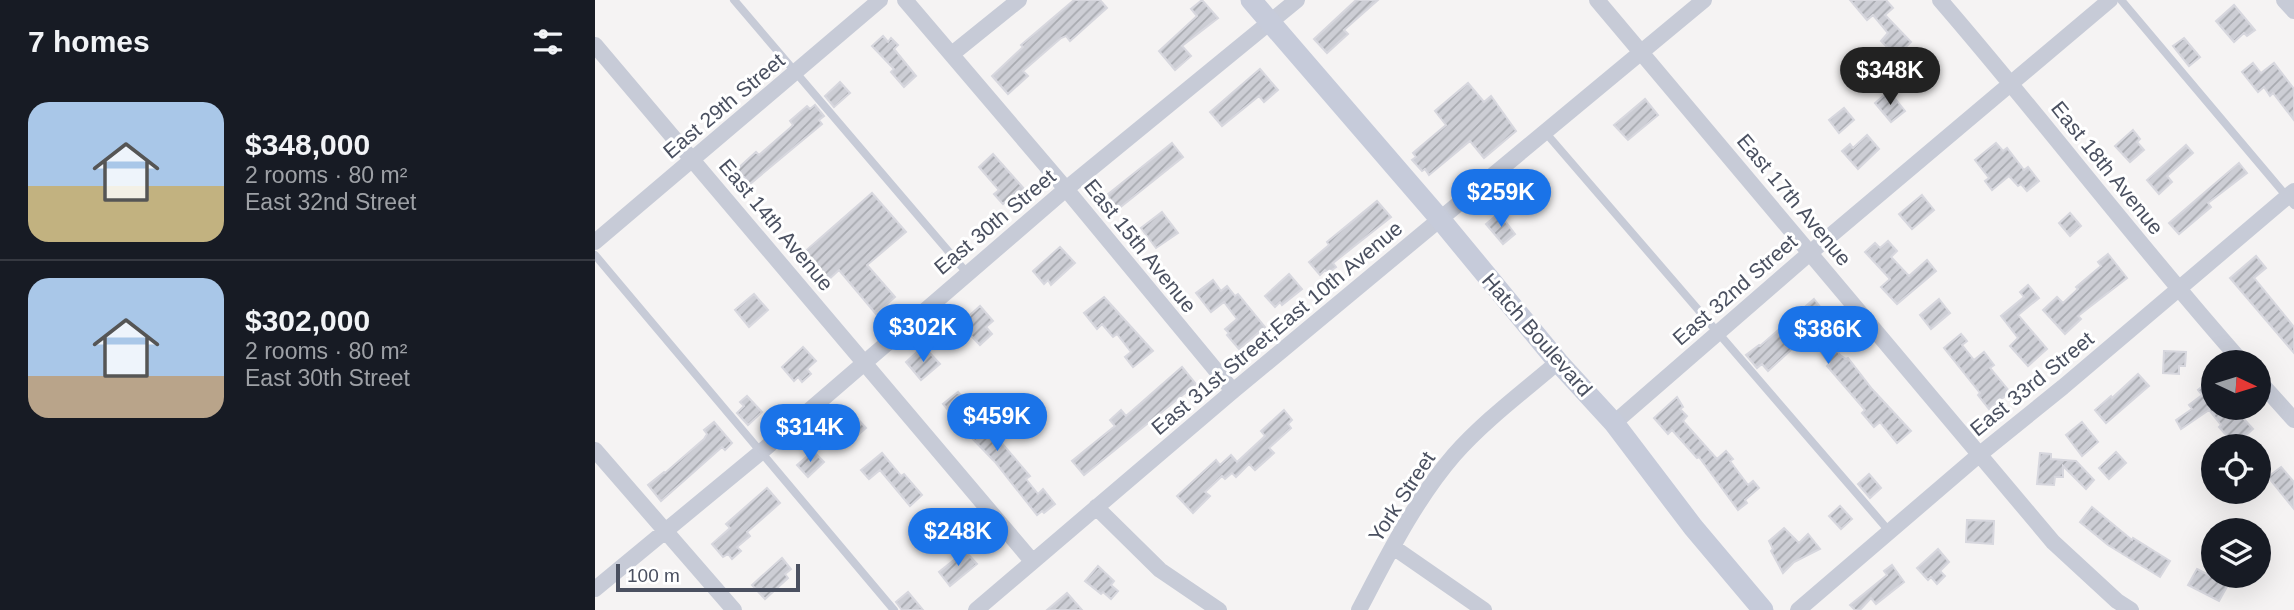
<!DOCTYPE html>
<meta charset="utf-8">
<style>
:root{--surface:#171b24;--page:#242831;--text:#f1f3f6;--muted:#9ea1a6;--line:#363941;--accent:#1a73e8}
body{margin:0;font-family:Arial,sans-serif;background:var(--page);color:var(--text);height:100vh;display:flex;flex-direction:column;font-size:26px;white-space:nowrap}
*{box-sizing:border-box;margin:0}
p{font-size:23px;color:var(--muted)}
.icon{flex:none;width:38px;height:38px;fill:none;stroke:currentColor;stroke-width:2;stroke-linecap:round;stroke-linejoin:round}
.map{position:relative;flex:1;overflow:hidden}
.panel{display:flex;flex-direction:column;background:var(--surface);width:595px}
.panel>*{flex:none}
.needle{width:46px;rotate:94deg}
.fabs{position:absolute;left:1606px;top:350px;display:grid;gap:14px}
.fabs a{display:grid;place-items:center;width:70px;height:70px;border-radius:50%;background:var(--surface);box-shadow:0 7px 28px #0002;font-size:35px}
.scale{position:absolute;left:21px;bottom:18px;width:184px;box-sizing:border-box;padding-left:7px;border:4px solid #4a5060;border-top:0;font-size:19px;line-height:24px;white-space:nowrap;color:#4a5060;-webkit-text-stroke:5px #fff;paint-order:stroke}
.price{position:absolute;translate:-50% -60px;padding:0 16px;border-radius:24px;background:var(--accent);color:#fff;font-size:23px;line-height:46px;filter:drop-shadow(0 2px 4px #0008)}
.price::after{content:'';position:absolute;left:50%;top:42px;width:21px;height:16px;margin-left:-10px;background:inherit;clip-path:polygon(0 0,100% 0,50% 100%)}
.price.on{background:#222;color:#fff}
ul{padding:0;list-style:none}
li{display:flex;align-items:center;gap:21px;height:175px;padding:0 28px}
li+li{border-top:2px solid var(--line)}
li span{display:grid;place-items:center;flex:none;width:196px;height:140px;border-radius:21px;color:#555}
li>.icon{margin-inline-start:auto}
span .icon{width:84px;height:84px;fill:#fffc;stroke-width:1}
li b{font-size:30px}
h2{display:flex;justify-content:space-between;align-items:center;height:84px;padding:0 28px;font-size:30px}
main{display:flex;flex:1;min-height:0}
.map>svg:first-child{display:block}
</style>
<main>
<section class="panel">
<h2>7 homes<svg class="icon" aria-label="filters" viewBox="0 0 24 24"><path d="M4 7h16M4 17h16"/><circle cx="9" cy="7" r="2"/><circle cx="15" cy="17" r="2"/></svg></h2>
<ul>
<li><span style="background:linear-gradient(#a9c7e8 60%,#c2b280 0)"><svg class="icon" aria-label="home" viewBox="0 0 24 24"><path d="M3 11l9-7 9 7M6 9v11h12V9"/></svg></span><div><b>$348,000</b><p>2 rooms · 80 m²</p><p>East 32nd Street</p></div></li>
<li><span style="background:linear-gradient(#a9c7e8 70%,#b9a48a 0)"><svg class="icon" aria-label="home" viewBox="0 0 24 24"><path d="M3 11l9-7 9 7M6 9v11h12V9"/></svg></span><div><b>$302,000</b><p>2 rooms · 80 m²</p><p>East 30th Street</p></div></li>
</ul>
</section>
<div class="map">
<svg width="1699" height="610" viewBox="0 0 1699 610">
<defs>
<pattern id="building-hatch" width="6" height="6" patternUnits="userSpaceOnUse" patternTransform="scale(1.75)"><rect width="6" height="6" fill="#cdced5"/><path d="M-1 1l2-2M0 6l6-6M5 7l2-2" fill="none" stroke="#a8aab0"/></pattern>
</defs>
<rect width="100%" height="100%" fill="#f5f3f3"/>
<path fill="url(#building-hatch)" stroke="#d7d7de" stroke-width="2" d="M479,0h26l7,8 -37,33 -4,-5 -5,2 -38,33 5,5 -20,18 -16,-18 31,-29 -2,-2z
M607,0l16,18 -36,28 9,10 -16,14 -16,-19 38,-35 -6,-7z
M761,0h22l-34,30 4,4 -21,19 -13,-14z
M1255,0h36l7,8 -8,7 26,27 -15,14 -15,-15 7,-8 -15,-18 -6,5z
M1639,5l21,25 -8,6 -3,-3 -10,9 -18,-21z
M288,36l5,6 3,-4 7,7 -4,4 22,27 -12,11 -13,-15 3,-3 -22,-23z
M1589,38l16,19 -11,9 -16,-20z
M1658,63l8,10 13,-10 20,26v31l-21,-27 -3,3 -6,-9 -6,5 -16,-20z
M665,69l18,21 -14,12 -5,-6 -37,30 -12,-14z
M245,82l10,11 -16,14 -9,-11z
M873,83l16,19 7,-6 25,35 -32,27 -14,-17 -41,34 -4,-6 -3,2 -10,-11 4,-3 -3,-4 33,-28 -11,-14z
M1294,91l16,20 -14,11 -16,-19z
M1050,99l13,16 -30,25 -14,-15z
M220,105l9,11 -5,4 3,4 -72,60 -13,-15 19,-17 3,3 31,-27 3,-3 -3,-4 17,-15 3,3z
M1249,108l10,12 -15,13 -10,-13z
M1538,130l7,9 -3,3 7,8 -14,12 -15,-16z
M1272,135l12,14 -21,20 -16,-18 8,-7 3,4z
M577,143l11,14 -65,52 -11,-14z
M1401,143l7,8 4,-3 17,22 4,-3 11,14 -12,10 -6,-7 -3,2 -9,-10 -17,14 -7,-9 4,-3 -14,-18z
M1591,145l7,8 -26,23 5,6 -13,12 -12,-14z
M398,154l33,37 -12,10 -3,-4 -8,7 -9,-10 5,-4 -20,-23z
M1644,163l8,10 -39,30 3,4 -32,27 -10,-11z
M277,193l34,39 -39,33 28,32 -19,17 -37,-44 -13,12 -24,-28z
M1327,195l12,15 -22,19 -13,-15z
M782,201l14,16 -58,46 3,4 -8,6 -3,-3 -5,5 -11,-13 20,-17 -2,-3z
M567,212l16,21 -22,15 -15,-20z
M904,213l16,21 -12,10 -17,-20z
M1475,213l11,13 -11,10 -11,-13z
M1293,241l9,10 -6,6 18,19 18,-16 9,11 -39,33 -16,-17 9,-8 -25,-27 10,-9 5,5z
M465,247l15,16 -24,22 -3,-5 -4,4 -11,-13z
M1513,254l19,24 -49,38 3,3 -16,15 -22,-24 14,-13 6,6 15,-14 -2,-2 25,-21 -3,-4z
M1661,256l10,12 -12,10 40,49v26l-64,-75z
M694,274l13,15 -20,16 -2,-3 -5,5 -10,-11z
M618,280l8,11 6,-5 8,10 3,-2 27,33 -26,22 -12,-14 2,-2 -4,-4 12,-10 -13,-17 -13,10 -15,-19z
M1433,285l11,13 -21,17 29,34 -19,17 -18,-20 8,-8 -17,-22 23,-19 -4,-5z
M159,294l14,16 -19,17 -14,-17z
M509,297l49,54 -20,16 -8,-10 6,-5 -14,-18 -4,3 -11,-13 -5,5 -13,-16z
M1219,299l11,14 -8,6 23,36 6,4 2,-1 24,31 39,42 -14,12 -17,-21 -6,5 -12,-14 3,-3 -38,-44 2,-2 -15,-22 -7,-7 -39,36 -6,-7 -5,4 -11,-13 13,-10 1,1z
M1344,299l11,14 -19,16 -11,-14z
M385,306l13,15 -7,6 6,7 -12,11 -20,-21z
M1366,334l6,7 -5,4 12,15 10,-8 10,13 -4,3 20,24 -21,17 -11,-14 2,-2 -36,-45z
M208,347l13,14 -9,8 4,5 -9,8 -4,-5 -4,4 -12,-14z
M332,350l13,14 -19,16 -15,-18 11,-10 4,4z
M1569,351l22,1 -1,14h-6v8l-16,-1z
M587,367l14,17 -112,91 -12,-14 43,-35 -5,-6 11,-10 5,6z
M1543,374l11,12 -43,37 -11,-13 16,-14 1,2z
M1619,377l-2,31h22l19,21 -18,16 -16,-18 2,-2 -12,-15 -28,19 -5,-9 16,-11 -3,-4 13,-10 -4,-5z
M363,392l72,84 -4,3 12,15 5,-5 12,15 -11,9 -2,-2 -5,4 -42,-53 -28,-29 -24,-29z
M152,396l15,16 -14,13 -11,-12 7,-7 -4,-4z
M1082,397l6,10 -3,2 7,7 -4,5 34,38 9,-8 7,8 -3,2 18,24 5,-4 6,7 -14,12 2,3 -9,7 -39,-53 -2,1 -25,-28 -4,4 -14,-16z
M689,410l8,10 -4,4 3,4 -22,20 5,5 -19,17 -6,-6 -13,13 -4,-4 -7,6 -3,-3 -17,16 5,4 -17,17 -16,-17 39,-36 4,5 11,-10 6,7 28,-26 -4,-5z
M260,416l11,12 -23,20 -10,-13z
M119,422l18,21 -7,7 -3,-3 -61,54 -13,-16 16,-13 1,1 39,-34 3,-5 -3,-4z
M1487,422l16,20 -16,14 -16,-21z
M218,451l11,11 -16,15 -11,-12z
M1521,452l10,11 -17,16 -10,-11z
M287,453l19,23 3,-2 18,21 -12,11 -30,-36 -11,9 -8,-9z
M1445,453l11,1v5l25,2 18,19 -8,9 -23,-23v11h-8l-1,8 -17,-1z
M1686,467l13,15v27l-26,-32z
M1274,474l12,14 -11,10 -12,-14z
M172,488l13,15 -33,29 3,4 -13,11 4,4 -9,8 -4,-5 -5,3 -11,-13 18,-16 -4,-4z
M1245,506l12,13 -11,10 -12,-13z
M1497,507l40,33 1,-2 37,23 -10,16 -52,-32 -28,-23z
M339,512l14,17 -15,13 -14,-17z
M1372,520l27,1 -1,23 -27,-2z
M1189,528l15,15 9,-9 12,15 -26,13 -11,11 -12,-22 2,-2 -4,-8z
M1343,549l11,13 -9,9 5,5 -8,8 -6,-7 -3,3 -11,-12z
M370,551l12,13 -27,22 -11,-14z
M187,558l9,11 -6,5 3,4 -23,21 -13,-14z
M1297,565l12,17 -28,22 -5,-6 -11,12h-5l-5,-5 37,-30 -3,-4z
M503,566l16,15 -3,4 7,6 -7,8 -8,-7 -2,2 -16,-13z
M1602,569l31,16 -9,16 -31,-16z
M313,592l15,18h-21l-6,-8z
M472,593l15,17h-35z"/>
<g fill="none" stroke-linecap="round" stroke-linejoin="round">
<path stroke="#c7cbd7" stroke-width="8" d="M139,0l233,273
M1526,0l173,205
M950,132l344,399
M0,255l299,355"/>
<path stroke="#c7cbd7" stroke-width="16" d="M310,0l161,189 167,202
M1002,0l456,542 64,59 14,9
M1345,0c103,119 198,245 302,362
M1689,0l10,11
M0,45l437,516
M357,54l67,-54
M0,242l285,-242
M1664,381l35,39
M1019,423l197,-171 299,-252
M0,450l139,160
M501,507l64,63 59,40
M798,547l91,63
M0,589l166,-137 305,-263 231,-189
M381,610l257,-219 471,-391
M764,610c28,-53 56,-110 95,-155 31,-35 69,-63 104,-93
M1203,610l182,-156 83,-67 231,-196"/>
<path stroke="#c6cbda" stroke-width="21" d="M656,0l189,219 118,143 56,61 79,104 70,83"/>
</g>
<g text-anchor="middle" stroke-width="6" stroke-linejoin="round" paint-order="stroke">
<g font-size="21" fill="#4a5060" stroke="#fff">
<text transform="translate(129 106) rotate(-40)" y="7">East 29th Street</text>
<text transform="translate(1512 168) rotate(51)" y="7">East 18th Avenue</text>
<text transform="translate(1199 200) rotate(50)" y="7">East 17th Avenue</text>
<text transform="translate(400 222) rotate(-40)" y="7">East 30th Street</text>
<text transform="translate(181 225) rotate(50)" y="7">East 14th Avenue</text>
<text transform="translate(545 246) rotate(51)" y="7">East 15th Avenue</text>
<text transform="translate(1140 290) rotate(-41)" y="7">East 32nd Street</text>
<text transform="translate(682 328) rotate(-40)" y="7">East 31st Street;East 10th Avenue</text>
<text transform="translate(942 335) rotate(49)" y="7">Hatch Boulevard</text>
<text transform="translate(1437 384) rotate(-39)" y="7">East 33rd Street</text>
<text transform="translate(807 497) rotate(-57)" y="7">York Street</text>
</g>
</g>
</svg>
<div class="fabs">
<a><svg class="needle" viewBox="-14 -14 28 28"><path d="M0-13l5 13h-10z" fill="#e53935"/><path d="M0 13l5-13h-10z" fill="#9ea1a6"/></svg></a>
<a><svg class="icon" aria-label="locate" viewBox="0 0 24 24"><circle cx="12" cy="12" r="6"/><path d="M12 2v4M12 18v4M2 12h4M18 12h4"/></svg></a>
<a><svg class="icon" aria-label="layers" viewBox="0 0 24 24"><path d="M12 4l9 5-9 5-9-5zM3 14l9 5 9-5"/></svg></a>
</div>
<div class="scale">100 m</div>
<b class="price on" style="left:1295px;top:107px">$348K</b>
<b class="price" style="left:906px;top:229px">$259K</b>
<b class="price" style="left:328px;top:364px">$302K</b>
<b class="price" style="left:1233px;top:366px">$386K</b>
<b class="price" style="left:402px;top:453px">$459K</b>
<b class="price" style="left:215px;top:464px">$314K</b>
<b class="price" style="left:363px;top:568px">$248K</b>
</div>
</main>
